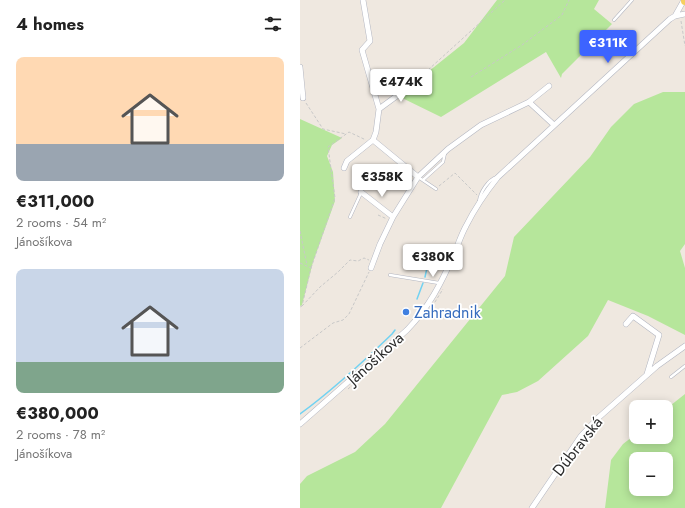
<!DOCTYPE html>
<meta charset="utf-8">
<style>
:root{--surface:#fff;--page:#f6f6f6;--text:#222;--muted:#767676;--accent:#3d64ff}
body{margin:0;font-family:Jost,sans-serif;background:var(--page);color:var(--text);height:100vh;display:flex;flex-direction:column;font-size:15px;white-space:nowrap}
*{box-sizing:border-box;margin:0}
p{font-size:13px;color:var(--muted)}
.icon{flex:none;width:22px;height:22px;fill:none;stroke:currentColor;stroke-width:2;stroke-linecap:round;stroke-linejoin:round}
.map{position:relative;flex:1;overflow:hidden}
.sheet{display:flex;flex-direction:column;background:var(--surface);width:300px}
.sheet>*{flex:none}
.buttons{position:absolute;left:329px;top:400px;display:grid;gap:8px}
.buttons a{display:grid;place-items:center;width:44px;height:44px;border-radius:8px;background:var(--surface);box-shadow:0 2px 10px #0003;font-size:20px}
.price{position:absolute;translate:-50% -34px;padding:0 9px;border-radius:4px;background:#fff;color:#222;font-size:13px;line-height:26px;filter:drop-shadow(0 1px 2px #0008)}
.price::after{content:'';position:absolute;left:50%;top:24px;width:12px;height:9px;margin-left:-6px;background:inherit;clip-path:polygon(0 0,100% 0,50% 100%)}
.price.current{background:var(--accent);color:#fff}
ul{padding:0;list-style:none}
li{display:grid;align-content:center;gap:8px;height:212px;padding:0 16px}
li span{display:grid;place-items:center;height:124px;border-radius:8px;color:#555}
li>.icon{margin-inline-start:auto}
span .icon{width:72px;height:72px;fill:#fffc;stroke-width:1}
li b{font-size:17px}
h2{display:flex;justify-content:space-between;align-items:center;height:48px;padding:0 16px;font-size:17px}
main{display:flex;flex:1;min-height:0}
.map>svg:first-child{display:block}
</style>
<main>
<section class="sheet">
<h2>4 homes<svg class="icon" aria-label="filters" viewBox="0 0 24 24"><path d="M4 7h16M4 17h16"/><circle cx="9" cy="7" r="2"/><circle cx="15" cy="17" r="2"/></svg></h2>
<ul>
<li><span style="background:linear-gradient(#ffd9b3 70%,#9aa5b1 0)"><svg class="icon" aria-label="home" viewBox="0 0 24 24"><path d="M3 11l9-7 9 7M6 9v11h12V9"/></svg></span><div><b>€311,000</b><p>2 rooms · 54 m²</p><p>Jánošíkova</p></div></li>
<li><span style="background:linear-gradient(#c9d6e8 75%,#7fa58c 0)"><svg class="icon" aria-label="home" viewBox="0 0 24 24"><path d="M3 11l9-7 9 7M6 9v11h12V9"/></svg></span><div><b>€380,000</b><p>2 rooms · 78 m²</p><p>Jánošíkova</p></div></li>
</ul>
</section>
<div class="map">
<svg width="385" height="508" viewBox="0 0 385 508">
<rect width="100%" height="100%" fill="#efe8e0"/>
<path fill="#b6e69b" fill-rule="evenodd" d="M197,0h102l-5,9 18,15 -50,50 -1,4 -15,-26 -105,65 -43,-21 66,-53z
M363,92h22v152l-5,7 5,17v67l-37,-19 -40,-16 -20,36 -50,45 -21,11 -15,3 -61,113h-141v-24l7,-8 48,-24 30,-28 120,-148 9,-39 76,-80 21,-30 23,-23z
M0,119l42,19 -10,7 -5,11 6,16 2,29 -22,61 -11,43 -2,1z
M385,394v114h-80l6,-48 12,-16 13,-10v3h30v-28zM336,459h30v30h-30z"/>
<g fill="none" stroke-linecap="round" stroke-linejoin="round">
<path stroke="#71d2f2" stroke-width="1.5" d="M125,277l5,-23
M117,299l6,-16
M0,414c33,-24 63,-52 92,-80l3,-4"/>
<g stroke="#b3b6c1" stroke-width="3.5">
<path id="service" d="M314,20l18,-20
M118,177l18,12
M123,180l20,-18 2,-9
M179,202c1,-10 9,-22 18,-25
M50,217l11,-24
M90,275l49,8
M371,377l14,-11"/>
</g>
<g stroke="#b3b6c1" stroke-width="6">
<path id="minor" d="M375,16l9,-16
M0,67l3,31
M229,102l20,-16
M79,109l34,-25
M73,140l45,37
M44,168l3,-7 26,-21 3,-8 3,-23 -17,-59 8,-9 -7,-41
M61,192l32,25
M71,268l9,-24 13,-27 25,-40 30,-28 33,-24 48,-23 25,23
M326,324l7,-8 26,19 -12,39
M0,424l107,-94c22,-23 34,-46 47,-76 4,-9 7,-19 12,-28 9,-18 20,-34 32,-49l172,-158 5,-3 10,-2
M232,508l49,-72 17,-18 59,-52 28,-20"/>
</g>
<g stroke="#c8c8c8" stroke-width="9">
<path id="primary" d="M385,0v1"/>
</g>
<path stroke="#c8c8c8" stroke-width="1" stroke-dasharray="3 2" stroke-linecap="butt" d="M381,21l4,25
M171,77l51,-32 40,-30 7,-15
M117,80l88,-80
M6,103l17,26 23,5
M139,186l16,-13 22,22
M78,215l9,4
M0,231l7,34
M0,263l11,5 -9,38 -2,1
M11,268l24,-70 -7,-51 21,-15 17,8
M2,306l18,-19 18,-15 12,-12 8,1 6,-3 5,2
M127,315l16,-26
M0,348l33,-25 10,-3 6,-6 20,-42
M48,389l34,-30"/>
<use href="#service" stroke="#fff" stroke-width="2.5"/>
<use href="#minor" stroke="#fff" stroke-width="5"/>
<use href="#primary" stroke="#f5cf5f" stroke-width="8"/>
</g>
<circle fill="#3f7fe0" stroke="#fff" stroke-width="1.5" cx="106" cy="312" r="4"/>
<g text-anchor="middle" stroke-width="3.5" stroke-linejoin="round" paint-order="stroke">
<g font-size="16" fill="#366cbe" stroke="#fff" text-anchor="start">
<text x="114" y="318">Zahradnik</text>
</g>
<g font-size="16" fill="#2d2d2d" stroke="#fff">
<text transform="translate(75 358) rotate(-42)" y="6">Jánošíkova</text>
<text transform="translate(277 446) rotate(-52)" y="6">Dúbravská</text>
</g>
</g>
</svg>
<div class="buttons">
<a>+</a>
<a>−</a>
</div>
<b class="price current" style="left:308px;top:64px">€311K</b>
<b class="price" style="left:101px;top:103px">€474K</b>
<b class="price" style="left:82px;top:198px">€358K</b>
<b class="price" style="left:133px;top:278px">€380K</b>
</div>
</main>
